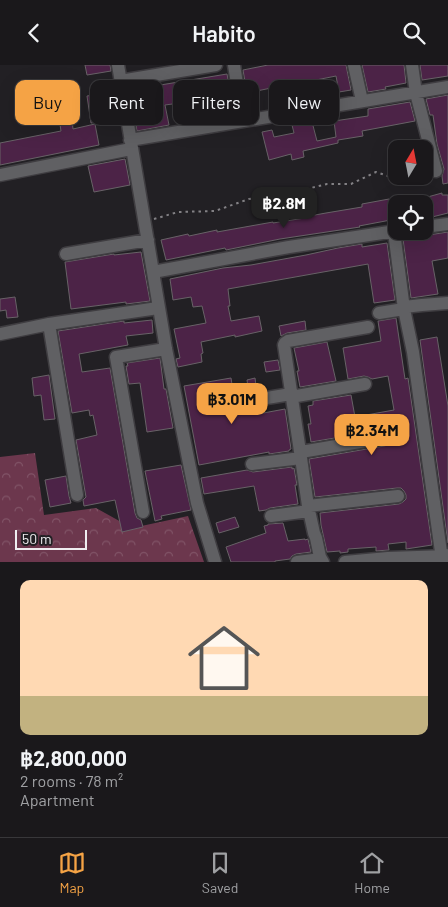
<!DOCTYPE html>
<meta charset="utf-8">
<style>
:root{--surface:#1a181b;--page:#232124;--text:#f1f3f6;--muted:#9fa0a3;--line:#38373a;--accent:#f5a345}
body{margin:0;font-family:Barlow,sans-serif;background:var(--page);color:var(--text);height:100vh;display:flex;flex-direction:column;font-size:19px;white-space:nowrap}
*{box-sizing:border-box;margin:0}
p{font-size:16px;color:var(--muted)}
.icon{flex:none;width:28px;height:28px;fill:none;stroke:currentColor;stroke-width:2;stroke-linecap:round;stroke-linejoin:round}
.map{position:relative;height:497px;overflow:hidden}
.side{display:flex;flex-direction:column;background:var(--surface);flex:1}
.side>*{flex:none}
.hud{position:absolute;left:15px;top:15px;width:419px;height:45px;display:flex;gap:10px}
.needle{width:32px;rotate:10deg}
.controls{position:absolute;left:388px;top:75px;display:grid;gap:10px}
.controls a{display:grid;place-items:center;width:45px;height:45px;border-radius:10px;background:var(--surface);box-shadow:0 5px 20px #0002,0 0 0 1px var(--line);font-size:25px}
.scale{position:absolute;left:15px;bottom:12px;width:72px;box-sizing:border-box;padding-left:5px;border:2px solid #efedf0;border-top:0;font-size:14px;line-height:18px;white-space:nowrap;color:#efedf0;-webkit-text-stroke:4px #222024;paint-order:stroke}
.price{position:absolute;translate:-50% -42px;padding:0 11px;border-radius:10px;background:var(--accent);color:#111;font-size:16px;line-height:32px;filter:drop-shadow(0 1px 2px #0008)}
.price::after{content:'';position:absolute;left:50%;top:30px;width:15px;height:11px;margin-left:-8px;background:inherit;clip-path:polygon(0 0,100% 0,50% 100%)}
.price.on{background:#222;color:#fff}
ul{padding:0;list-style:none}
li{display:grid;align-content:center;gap:10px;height:265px;padding:0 20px}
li+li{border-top:1px solid var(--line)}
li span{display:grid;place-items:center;height:155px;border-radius:10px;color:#555}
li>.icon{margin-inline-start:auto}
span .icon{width:90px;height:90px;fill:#fffc;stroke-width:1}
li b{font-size:21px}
.chip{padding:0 18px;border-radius:10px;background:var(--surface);box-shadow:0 5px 20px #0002,0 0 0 1px var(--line);font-size:18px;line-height:45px}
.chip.on{background:var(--accent);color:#111}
header{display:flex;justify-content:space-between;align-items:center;height:65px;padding:0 20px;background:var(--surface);font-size:22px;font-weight:600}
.dock{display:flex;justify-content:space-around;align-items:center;height:70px;border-top:1px solid var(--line);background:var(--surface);font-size:14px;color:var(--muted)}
.dock a{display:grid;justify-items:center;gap:2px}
.dock .on{color:var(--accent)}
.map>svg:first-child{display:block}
</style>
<header><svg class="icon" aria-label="back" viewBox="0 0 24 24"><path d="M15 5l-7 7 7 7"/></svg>Habito<svg class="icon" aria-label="search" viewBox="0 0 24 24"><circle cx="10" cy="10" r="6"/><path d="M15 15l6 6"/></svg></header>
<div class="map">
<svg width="448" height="497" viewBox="0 0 448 497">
<defs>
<pattern id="forest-crowns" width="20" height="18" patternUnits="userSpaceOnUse" patternTransform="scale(1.25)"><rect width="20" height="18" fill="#6c374d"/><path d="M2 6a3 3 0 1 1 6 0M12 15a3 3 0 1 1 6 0" fill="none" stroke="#815467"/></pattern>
</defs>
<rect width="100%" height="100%" fill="#222024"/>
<path fill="url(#forest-crowns)" d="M35,388l9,62 52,-7 36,20 56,-12 16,46h-204v-105z"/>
<path fill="#4c2347" stroke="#686267" d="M85,0h25l1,6 -24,4z
M268,0h78l5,25 -12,2 -3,-16 -20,4 4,20 -40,7 -4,-20 -29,6 -4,-23z
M362,0h42l2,18 -21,4 1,2 -18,3z
M420,0h28v11l-26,4z
M227,9l7,40 -10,2 -1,-6 -15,3 1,6 -18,3 -4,-20 -22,3 4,20 -32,6 -7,-41z
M114,27l5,27 -28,4 -4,-27z
M448,30v88l-5,1 -1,-8 2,-7 -7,-25 -4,-29h-3l-4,-16z
M410,37l5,19 -53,10 1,5 -25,4v3l-35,8 1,6 -12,3 -1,-6 -22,6 -7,-28 10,-2 2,7 20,-4 -3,-12 20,-3 6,23 19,-4 -2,-16 34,-5v-7z
M70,38l3,26 22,-5 4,21 -99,20v-22l61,-12 -4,-26z
M125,94l5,26 -36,7 -6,-26z
M442,128v2h6v18l-24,6v-21z
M415,130l2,9h-21v15l-37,7 1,1 -80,12 -54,11 -1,-2 -59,12 -5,-20 27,-6 1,2 28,-6v2l56,-10v1l32,-5 -1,-1 22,-4 36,-6v-3l27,-5v2z
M448,167v26l-16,3 6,33 -27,4 -8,-59z
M387,178l8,57 -21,3 -6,-39 -140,25 2,17h-2l3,15 28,-5 3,15 -27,6v-2l-34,7 2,11 -2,1 1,8 -24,5 -2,-8 4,-1 -6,-29 32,-6 -4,-17 -9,1 -2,-10 -18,3 -3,-21 53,-11 28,-3 55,-10 32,-7 24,-4v3z
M141,187l9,49 -24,3v-2l-55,7 -6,-47 49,-8v1z
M15,232l3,20 -11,1 -1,-8 -6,1v-12z
M396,253l9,61 3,-1 24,167 -26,4v-7l-18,2 1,6 -13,1v-4l-28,2v3l-8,1v-2l-13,1 -6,-27 -1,-12 79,-9 4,-2 3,-3v-4l-2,-4 -3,-3h-4l-82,9 -6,-38 75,-13 4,-1 2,-4 1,-4 -1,-4 -4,-2 -4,-1 -71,12 -3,-18h3l-3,-18 5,-1v-4l38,-6 4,22 39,-7 -6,-34 -16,3 -4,-2 -4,-1 -16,3 -5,-31 38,-7 -3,-20z
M152,255l1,13 -27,3 2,9 -49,9 3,18 28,-4 25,145 2,5 4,2 2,7 -21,5 -7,-32 -31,6 -1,-6 3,-3 -10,-57 21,-5 -4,-20 -3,1 -1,-6 -17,3 -14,-82 66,-10v2z
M305,256l1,9 -19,3 -6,3 -2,-10z
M437,272l11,69v137l-28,-203z
M327,277l9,39 -36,6 -3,-16h2l-5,-23z
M160,293l4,31h2l7,39 -26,4 -7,-49 -11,1 -3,-18h2l-1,-3z
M278,295l2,10 -14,2 -2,-10z
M49,310l6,44 -11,1 -3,-25 -7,1 -2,-18z
M231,313l4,26 2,3 3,2 4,1 13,-2 1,6 27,-5 6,40 -2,1v1l-20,3v-2l-70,13 -15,-79z
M255,313l1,8 -8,1 -1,-7z
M181,400l10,45 -30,6 1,3 -7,2 -10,-50z
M292,402v2l2,-1 3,17h-2l3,19 -28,4 -4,2 -7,1 -5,-25 -50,8 -3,-16 46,-8 6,2z
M66,411l3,20 2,7 -21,4 -5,-27z
M235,452l4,10 -20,6 -3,-10z
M283,458l5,18 17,-2v1l3,-1 3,13 -15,2 -4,2 -2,3 -15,2v1h-44l-5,-15 40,-14 -2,-7 4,-1v-1z"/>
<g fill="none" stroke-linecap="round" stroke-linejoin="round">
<g stroke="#3f3d41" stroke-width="15">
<path id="minor" d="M118,0l48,284 31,154 18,59
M234,0l9,56
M354,0l8,36
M412,0l4,28 20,78
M120,16l96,-16
M130,75l318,-53
M0,110l131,-26
M424,162l24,-3
M394,167l10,77 9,43 28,200 6,4 1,6
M66,189l82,-14
M153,207l136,-25 107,-16
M404,242l18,-2 26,-2
M379,248l25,-4
M49,259l28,171
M0,269l49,-10 109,-16
M291,332l74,-13
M243,337l48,-8
M301,387l82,-14
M252,399l49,-6
M308,441l90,-10
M143,447l-27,-155 50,-8
M271,451l38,-5
M297,497l24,-3
M323,497l-3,-5 -4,-19 -2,-5 -6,-27 -7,-48 -17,-113 1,-2 3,-2 80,-14
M345,497l43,-4 59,-2"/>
</g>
<path stroke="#838185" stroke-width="2" stroke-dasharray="2.5 4" stroke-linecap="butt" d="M154,154l24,-7 37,-1 34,-12 58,-10 20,-5h24l25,-12 12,4 8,-5"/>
<use href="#minor" stroke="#606063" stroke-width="12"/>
</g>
</svg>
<div class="controls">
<a><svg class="needle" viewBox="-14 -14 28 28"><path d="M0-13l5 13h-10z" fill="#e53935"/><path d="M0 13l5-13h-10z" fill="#9fa0a3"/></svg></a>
<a><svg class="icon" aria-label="locate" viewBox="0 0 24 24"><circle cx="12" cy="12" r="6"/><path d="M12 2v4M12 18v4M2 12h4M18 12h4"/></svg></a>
</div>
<div class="scale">50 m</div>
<b class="price on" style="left:284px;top:164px">฿2.8M</b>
<b class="price" style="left:232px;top:360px">฿3.01M</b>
<b class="price" style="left:372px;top:391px">฿2.34M</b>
<div class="hud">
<a class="chip on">Buy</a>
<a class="chip">Rent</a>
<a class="chip">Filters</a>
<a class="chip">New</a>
</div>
</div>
<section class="side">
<ul>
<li><span style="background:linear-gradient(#ffd9b3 75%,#c2b280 0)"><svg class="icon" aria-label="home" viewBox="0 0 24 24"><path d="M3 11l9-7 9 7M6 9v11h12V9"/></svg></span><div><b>฿2,800,000</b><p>2 rooms · 78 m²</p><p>Apartment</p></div></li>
</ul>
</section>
<nav class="dock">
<a class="on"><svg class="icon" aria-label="map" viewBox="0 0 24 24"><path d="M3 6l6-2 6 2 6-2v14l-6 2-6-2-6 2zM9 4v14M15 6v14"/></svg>Map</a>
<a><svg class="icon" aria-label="saved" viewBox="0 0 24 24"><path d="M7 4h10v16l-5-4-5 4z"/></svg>Saved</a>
<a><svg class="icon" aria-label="home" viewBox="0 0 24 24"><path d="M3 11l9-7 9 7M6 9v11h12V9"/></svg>Home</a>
</nav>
